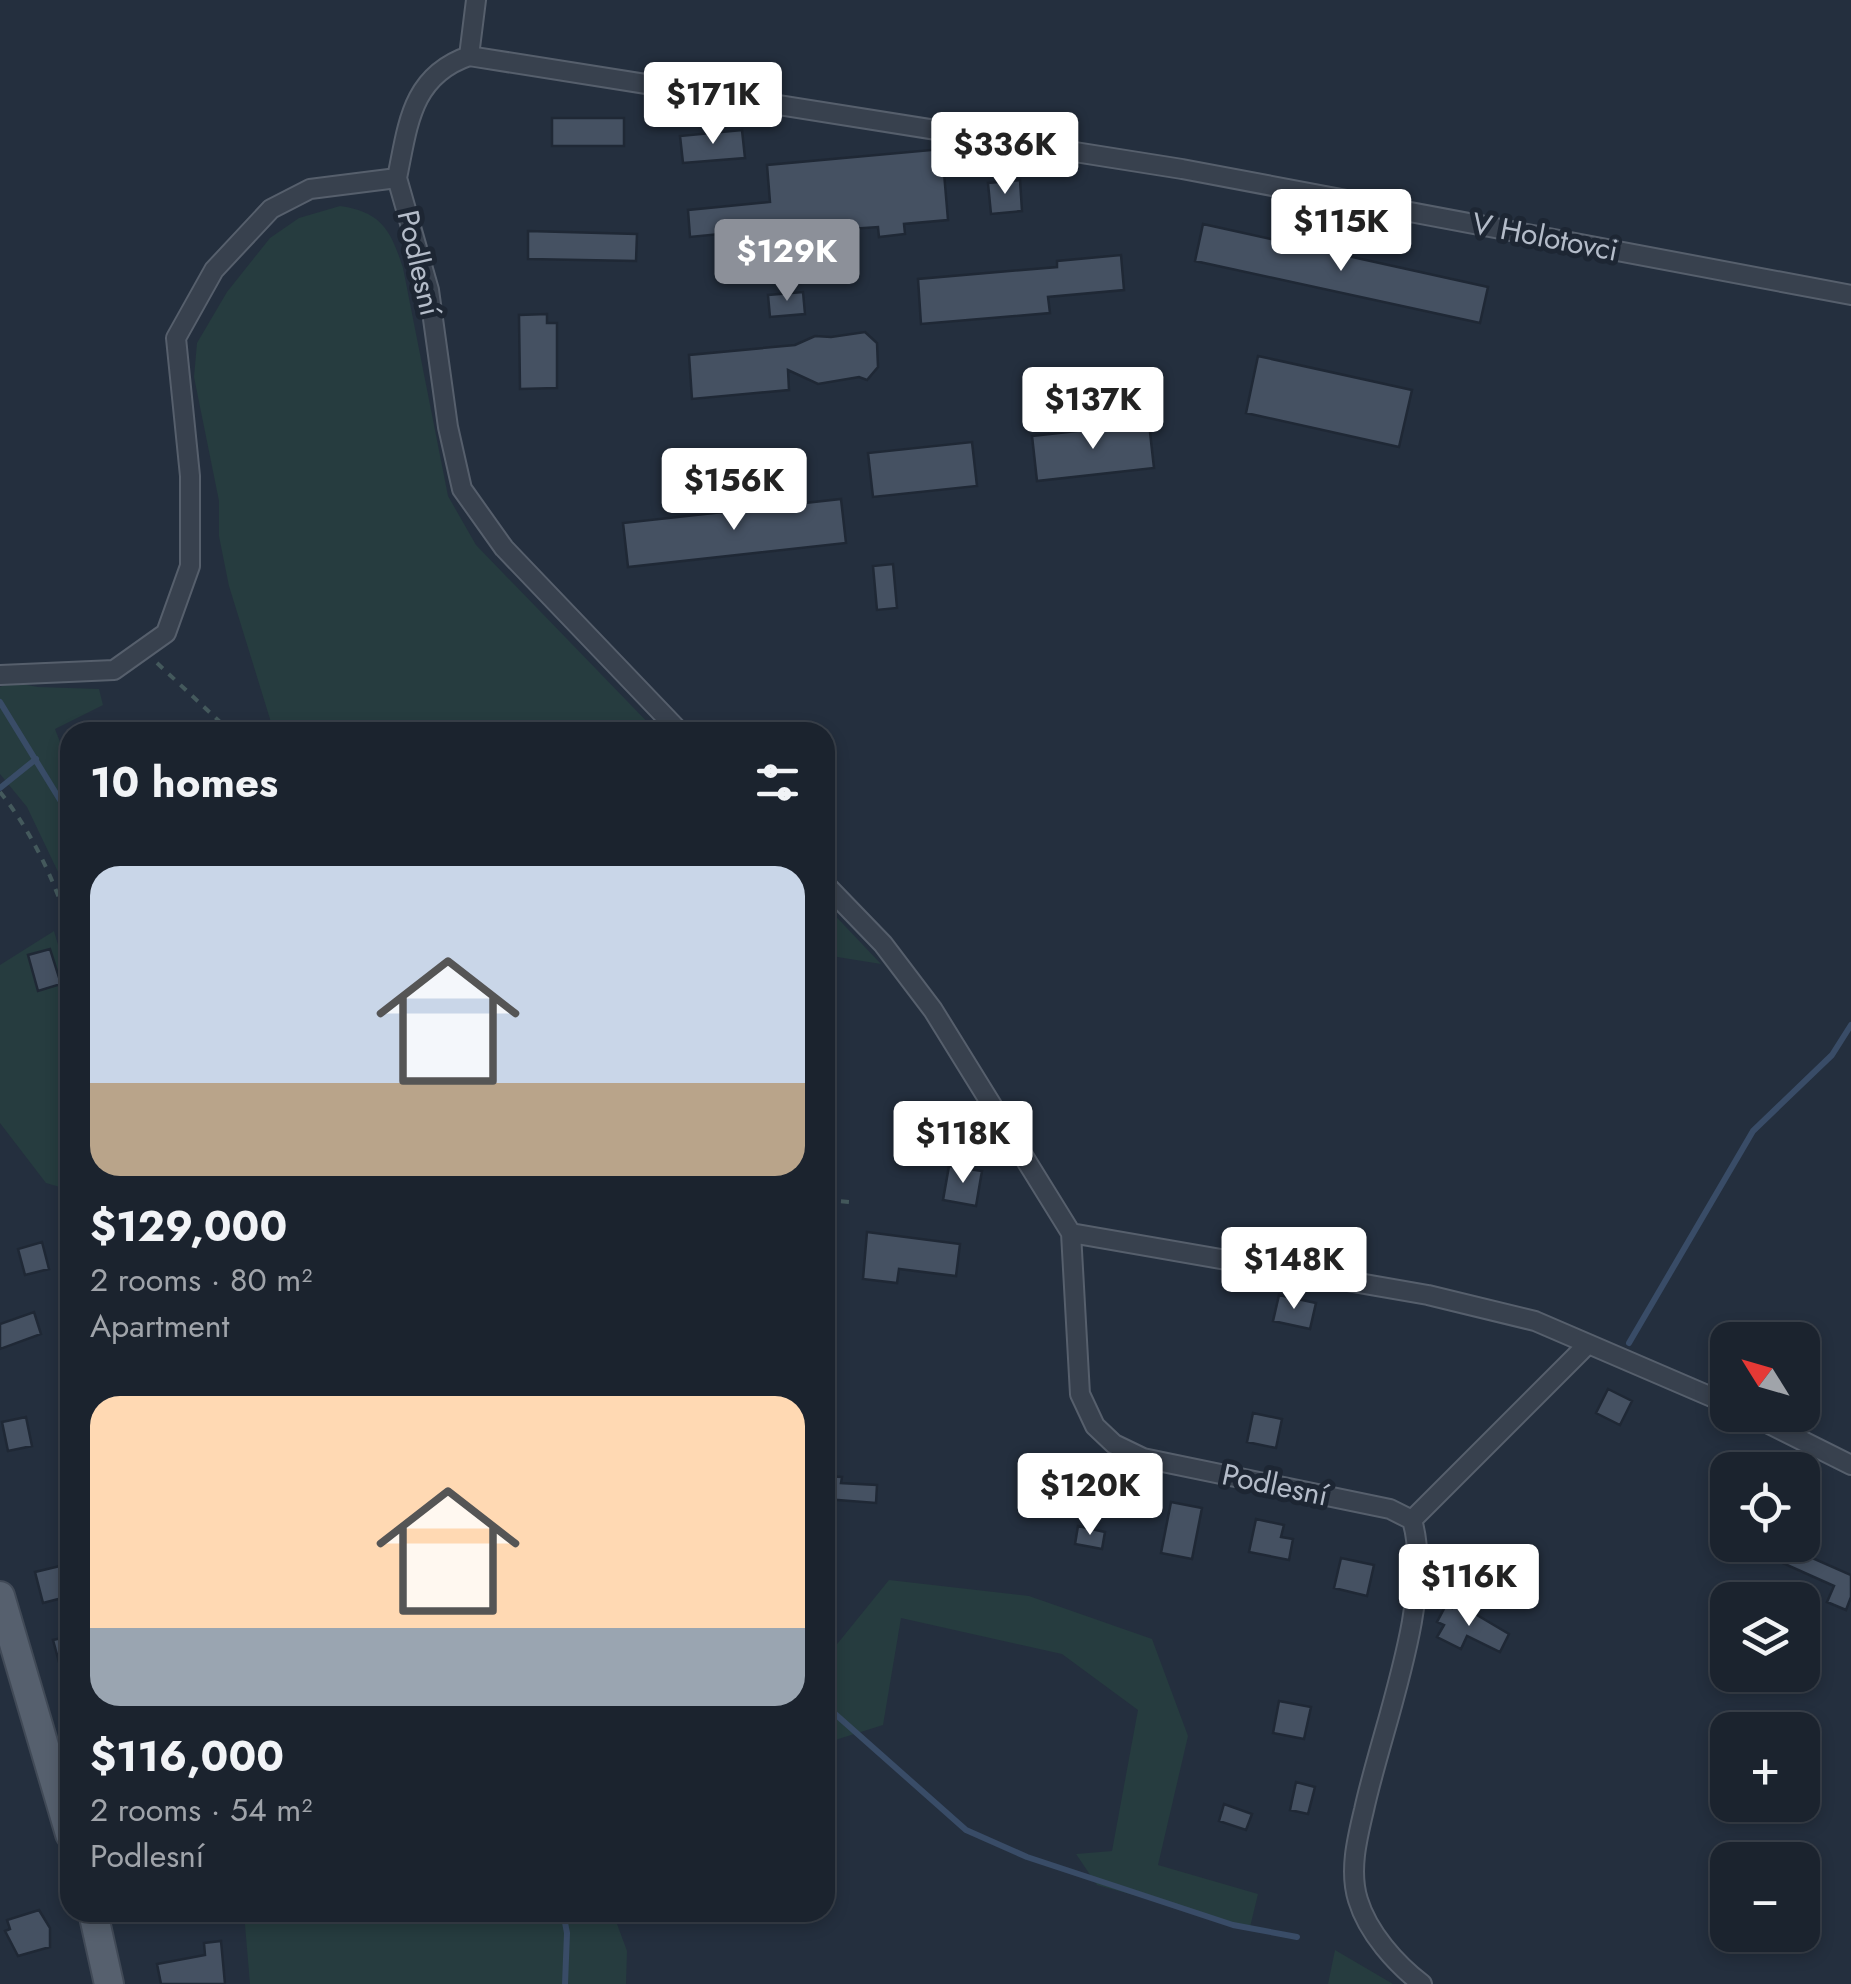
<!DOCTYPE html>
<meta charset="utf-8">
<style>
:root{--surface:#1b232e;--page:#242b36;--text:#f1f3f6;--muted:#a0a4aa;--line:#39404a;--accent:#8c9099}
body{margin:0;font-family:Jost,sans-serif;background:var(--page);color:var(--text);height:100vh;display:flex;flex-direction:column;font-size:38px;white-space:nowrap}
*{box-sizing:border-box;margin:0}
p{font-size:32px;color:var(--muted)}
.icon{flex:none;width:55px;height:55px;fill:none;stroke:currentColor;stroke-width:2;stroke-linecap:round;stroke-linejoin:round}
.map{position:relative;flex:1;overflow:hidden}
.side{position:absolute;left:60px;top:722px;width:775px;height:1200px;display:flex;flex-direction:column;background:var(--surface);border-radius:30px;box-shadow:0 5px 15px #0003,0 0 0 2px var(--line)}
.side>*{flex:none}
.needle{width:65px;rotate:307deg}
.tools{position:absolute;left:1710px;top:1322px;display:grid;gap:20px}
.tools a{display:grid;place-items:center;width:110px;height:110px;border-radius:20px;background:var(--surface);box-shadow:0 5px 15px #0003,0 0 0 2px var(--line);font-size:50px}
.price{position:absolute;translate:-50% -85px;padding:0 22px;border-radius:10px;background:#fff;color:#222;font-size:32px;line-height:65px;filter:drop-shadow(0 2px 5px #0008)}
.price::after{content:'';position:absolute;left:50%;top:60px;width:30px;height:22px;margin-left:-15px;background:inherit;clip-path:polygon(0 0,100% 0,50% 100%)}
.price.active{background:var(--accent);color:#fff}
ul{padding:0;list-style:none}
li{display:grid;align-content:center;gap:20px;height:530px;padding:0 30px}
li span{display:grid;place-items:center;height:310px;border-radius:30px;color:#555}
li>.icon{margin-inline-start:auto}
span .icon{width:180px;height:180px;fill:#fffc;stroke-width:1}
li b{font-size:42px}
h2{display:flex;justify-content:space-between;align-items:center;height:120px;padding:0 30px;font-size:42px}
.map>svg:first-child{display:block}
</style>
<div class="map">
<svg width="1851" height="1984" viewBox="0 0 1851 1984">
<rect width="100%" height="100%" fill="#242f3e"/>
<path fill="#263c3f" d="M340,206c42,6 51,25 63,62l45,228 28,49 181,187h-383l-45,-146 -10,-50v-35l-25,-124 3,-34 30,-51 43,-54 29,-20z
M10,682l28,5 61,2 4,16 -48,24 15,39v129l-43,-90 -27,-33v-87z
M825,905l56,59 -56,-9z
M54,931l16,55v204l-24,-7 -46,-60v-158z
M889,1580l140,16 123,43 36,97 -30,129 100,29 -8,33 -153,-42 -21,-31 36,-3 26,-141 -76,-56 -161,-36 -18,107 -51,16 -7,-5v-77z
M244,1913h369l14,38 -1,33h-376z
M1335,1950l58,34h-65z"/>
<g fill="none" stroke-linecap="round" stroke-linejoin="round">
<path stroke="#394c67" stroke-width="6" d="M0,702l65,106 5,16
M0,788l36,-29
M1629,1343l124,-212 79,-76 19,-30
M825,1705l141,125 61,27 206,68 64,12
M563,1912l4,21 -2,51"/>
</g>
<path fill="#455162" stroke="#1f2835" stroke-width="2.5" d="M552,118h72v28h-72z
M742,130l3,28 -62,5 -3,-27z
M942,149l6,71 -44,4 1,10 -26,3 -1,-10 -42,3 1,12 -17,2 -1,-12 -46,4v-7l-83,8 -2,-27 82,-8 -3,-37z
M1020,180l2,31 -31,3 -3,-31z
M1203,224l285,63 -8,36 -285,-62z
M528,231l109,3 -1,27 -108,-2z
M1121,255l3,35 -76,7 2,16 -129,11 -3,-45 139,-12v-6z
M803,292l2,22 -35,3 -2,-22z
M547,314v9h10v65l-37,1 -1,-74z
M865,332l12,11 1,24 -11,13 -8,-3 -41,7 -30,-14 1,20 -97,9 -3,-44 106,-10 20,-9 16,1z
M1258,356l154,34 -13,57 -153,-34z
M1149,423l5,45 -117,13 -5,-45z
M972,442l5,44 -104,11 -5,-44z
M841,499l5,44 -218,24 -5,-44z
M893,564l4,44 -20,2 -4,-44z
M50,949l11,35 -23,7 -10,-36z
M949,1166l33,5 -6,35 -33,-6z
M867,1232l93,12 -4,32 -57,-7 -2,14 -34,-4z
M42,1242l7,27 -24,6 -7,-26z
M1279,1295l37,8 -6,26 -37,-8z
M34,1312l7,22 -41,15v-25z
M1608,1389l24,12 -12,24 -24,-12z
M1253,1413l29,6 -6,29 -29,-6z
M26,1417l6,29 -24,5 -6,-29z
M1089,1472l41,8 -5,25 -41,-8z
M825,1476l17,1 -1,6 36,2 -1,18 -51,-4z
M1171,1502l31,6 -10,51 -31,-6z
M1256,1519l28,6 -3,12 12,2 -4,21 -40,-8z
M1078,1526l27,6 -3,17 -27,-5z
M1783,1545l68,30v22l-5,13 -19,-8 7,-16 -58,-26z
M1341,1558l33,7 -7,31 -33,-8z
M64,1565l6,31 -27,7 -8,-31z
M1455,1602l54,32 -9,18 -33,-16 -6,13 -24,-12 7,-12 -7,-3 9,-17 6,3z
M70,1636v47l-5,1 -12,-44z
M1279,1701l32,6 -7,32 -31,-6z
M1296,1782l19,5 -7,27 -18,-4z
M1224,1804l28,10 -6,16 -27,-9z
M39,1910l11,18v19l-32,9 -13,-25 5,-2 -3,-9z
M221,1941l4,43h-64l-4,-20 48,-9 -1,-12z"/>
<g fill="none" stroke-linecap="round" stroke-linejoin="round">
<g stroke="#565f6c" stroke-width="22">
<path id="street" d="M469,56l7,-56
M397,178c11,-53 14,-102 72,-122l713,113 669,126
M397,178l32,112 19,137 14,62 42,59 176,184
M0,675l114,-5 52,-37 24,-67v-90l-14,-138 38,-68 57,-61 39,-20 87,-11
M825,884l58,60 50,66 138,223 9,161 15,32 19,18 29,14 247,51 22,11c23,77 -31,210 -48,290 -7,29 -15,61 -6,90 10,33 38,64 64,84
M1071,1233l357,62 107,26 193,83
M1751,1415l100,50
M1412,1520l175,-175"/>
</g>
<g stroke="#414a57" stroke-width="32">
<path id="primary" d="M0,1596l70,238
M93,1912l16,72"/>
</g>
<path stroke="#44595c" stroke-width="4" stroke-dasharray="8 8" stroke-linecap="butt" d="M157,663l62,58 6,11
M0,792c32,40 55,89 70,138
M825,1200l25,2"/>
<use href="#street" stroke="#38414e" stroke-width="18"/>
<use href="#primary" stroke="#56606e" stroke-width="28"/>
</g>
<g text-anchor="middle" stroke-width="10" stroke-linejoin="round" paint-order="stroke">
<g font-size="30" fill="#b4bcc9" stroke="#1d2633">
<text transform="translate(1545 237) rotate(11)" y="10">V Holotovci</text>
<text transform="translate(419 263) rotate(77)" y="10">Podlesní</text>
<text transform="translate(1275 1485) rotate(12)" y="10">Podlesní</text>
</g>
</g>
</svg>
<div class="tools">
<a><svg class="needle" viewBox="-14 -14 28 28"><path d="M0-13l5 13h-10z" fill="#e53935"/><path d="M0 13l5-13h-10z" fill="#a0a4aa"/></svg></a>
<a><svg class="icon" aria-label="locate" viewBox="0 0 24 24"><circle cx="12" cy="12" r="6"/><path d="M12 2v4M12 18v4M2 12h4M18 12h4"/></svg></a>
<a><svg class="icon" aria-label="layers" viewBox="0 0 24 24"><path d="M12 4l9 5-9 5-9-5zM3 14l9 5 9-5"/></svg></a>
<a>+</a>
<a>−</a>
</div>
<b class="price" style="left:713px;top:147px">$171K</b>
<b class="price" style="left:1005px;top:197px">$336K</b>
<b class="price" style="left:1341px;top:274px">$115K</b>
<b class="price active" style="left:787px;top:304px">$129K</b>
<b class="price" style="left:1093px;top:452px">$137K</b>
<b class="price" style="left:734px;top:533px">$156K</b>
<b class="price" style="left:963px;top:1186px">$118K</b>
<b class="price" style="left:1294px;top:1312px">$148K</b>
<b class="price" style="left:1090px;top:1538px">$120K</b>
<b class="price" style="left:1469px;top:1629px">$116K</b>
<section class="side">
<h2>10 homes<svg class="icon" aria-label="filters" viewBox="0 0 24 24"><path d="M4 7h16M4 17h16"/><circle cx="9" cy="7" r="2"/><circle cx="15" cy="17" r="2"/></svg></h2>
<ul>
<li><span style="background:linear-gradient(#c9d6e8 70%,#b9a48a 0)"><svg class="icon" aria-label="home" viewBox="0 0 24 24"><path d="M3 11l9-7 9 7M6 9v11h12V9"/></svg></span><div><b>$129,000</b><p>2 rooms · 80 m²</p><p>Apartment</p></div></li>
<li><span style="background:linear-gradient(#ffd9b3 75%,#9aa5b1 0)"><svg class="icon" aria-label="home" viewBox="0 0 24 24"><path d="M3 11l9-7 9 7M6 9v11h12V9"/></svg></span><div><b>$116,000</b><p>2 rooms · 54 m²</p><p>Podlesní</p></div></li>
</ul>
</section>
</div>
